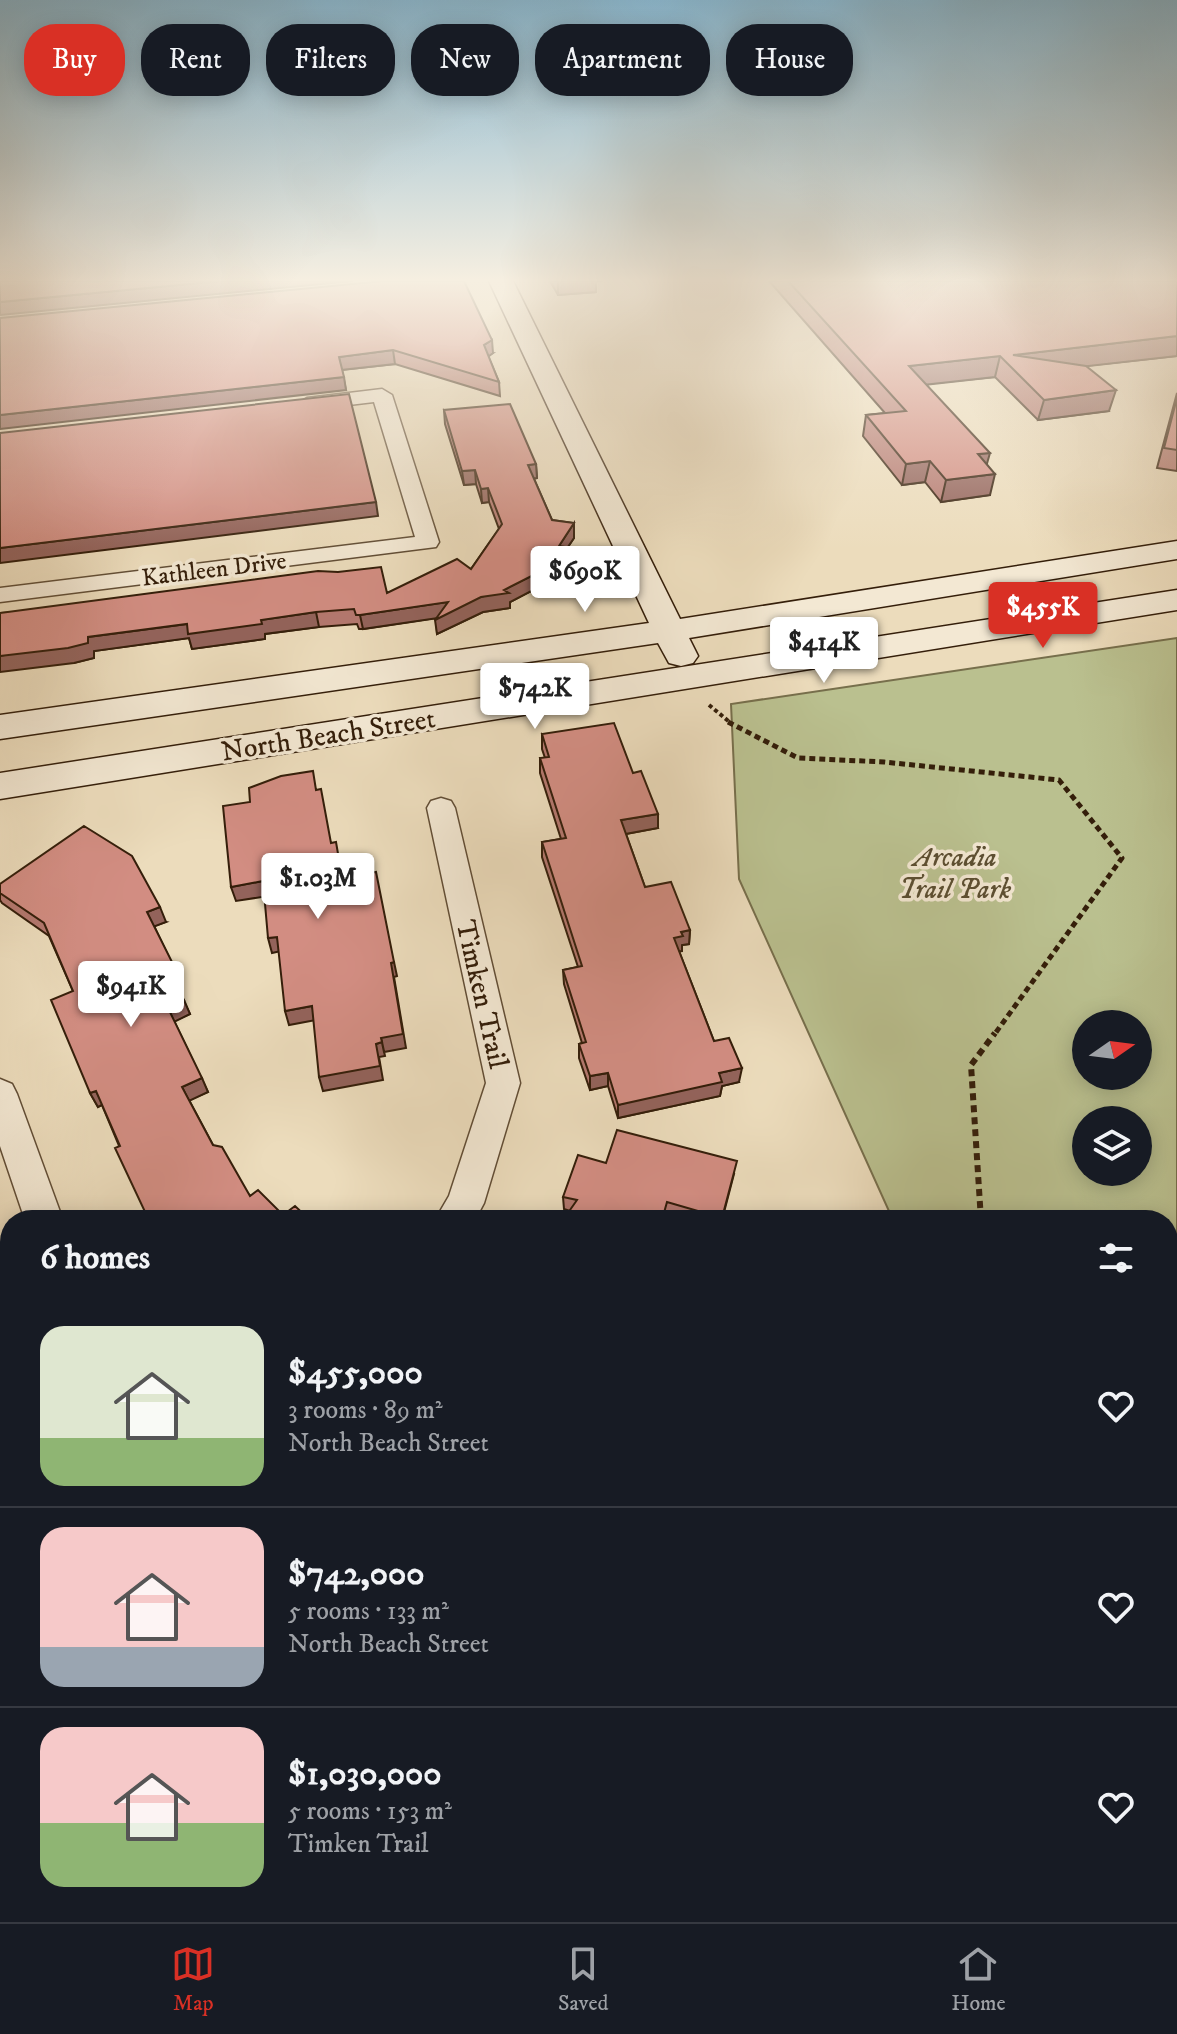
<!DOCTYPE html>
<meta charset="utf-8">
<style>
:root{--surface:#171b24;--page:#242831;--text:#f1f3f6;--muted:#9ea1a6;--line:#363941;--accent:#d93025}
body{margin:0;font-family:"IM FELL DW Pica",serif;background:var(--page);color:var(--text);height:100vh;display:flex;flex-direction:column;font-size:30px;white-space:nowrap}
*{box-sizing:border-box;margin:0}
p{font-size:26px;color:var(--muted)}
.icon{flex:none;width:44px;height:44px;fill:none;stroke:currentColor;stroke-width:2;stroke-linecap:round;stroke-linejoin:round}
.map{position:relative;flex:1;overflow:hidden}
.sheet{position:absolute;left:0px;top:1210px;width:1178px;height:712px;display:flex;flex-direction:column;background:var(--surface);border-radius:32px 32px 0 0;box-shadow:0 4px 20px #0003}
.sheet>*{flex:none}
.banner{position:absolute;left:24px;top:24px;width:1130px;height:72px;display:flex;gap:16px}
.needle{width:52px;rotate:76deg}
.buttons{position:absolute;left:1072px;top:1010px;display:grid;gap:16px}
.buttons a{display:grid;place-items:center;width:80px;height:80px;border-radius:50%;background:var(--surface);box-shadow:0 4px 20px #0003;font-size:40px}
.price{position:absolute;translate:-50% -68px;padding:0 18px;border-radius:8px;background:#fff;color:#222;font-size:26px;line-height:52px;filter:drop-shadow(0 2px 4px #0008)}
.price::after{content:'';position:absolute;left:50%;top:48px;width:24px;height:18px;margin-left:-12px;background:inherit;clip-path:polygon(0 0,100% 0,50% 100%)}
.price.active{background:var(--accent);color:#fff}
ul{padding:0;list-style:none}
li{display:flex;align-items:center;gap:24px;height:200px;padding:0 40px}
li+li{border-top:2px solid var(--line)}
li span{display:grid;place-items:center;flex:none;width:224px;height:160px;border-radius:24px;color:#555}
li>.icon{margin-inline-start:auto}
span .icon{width:96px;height:96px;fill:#fffc;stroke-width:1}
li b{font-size:34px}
h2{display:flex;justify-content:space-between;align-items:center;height:96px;padding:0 40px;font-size:34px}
.pill{padding:0 28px;border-radius:32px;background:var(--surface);box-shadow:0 4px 20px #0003;font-size:28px;line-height:72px}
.pill.active{background:var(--accent);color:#fff}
.tab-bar{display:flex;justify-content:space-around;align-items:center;height:112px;border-top:2px solid var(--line);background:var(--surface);font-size:22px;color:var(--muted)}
.tab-bar a{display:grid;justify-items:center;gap:4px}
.tab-bar .active{color:var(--accent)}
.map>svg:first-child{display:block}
</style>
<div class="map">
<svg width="1177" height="1922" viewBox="0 0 1177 1922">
<rect width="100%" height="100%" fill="#ecdcbc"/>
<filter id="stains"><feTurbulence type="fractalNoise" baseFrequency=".0025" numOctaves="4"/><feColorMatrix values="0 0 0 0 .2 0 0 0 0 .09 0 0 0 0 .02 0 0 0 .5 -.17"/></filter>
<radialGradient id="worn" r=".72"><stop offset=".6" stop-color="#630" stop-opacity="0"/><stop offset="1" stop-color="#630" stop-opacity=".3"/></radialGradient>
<path fill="#bac08f" stroke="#776f4c" stroke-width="2" fill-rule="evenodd" d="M1177,638v1284h-229v-10h220v-692h-275l-154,-341 -8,-175zM1086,1024h52v52h-52zM1086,1120h52v52h-52z"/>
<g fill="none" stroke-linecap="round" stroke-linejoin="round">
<path fill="#717d6b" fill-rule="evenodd" d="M1177,1294v12l-9,2v-12z
M1168,1766l9,5v21l-9,-5z"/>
<g stroke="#624e36" stroke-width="3">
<path id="street" d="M382,389l10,6 47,147 -3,5 -436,55v-14l415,-51 -41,-135 -67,8 -10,-6 10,-6z
M441,798l10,3 4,7 65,275 -36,120 -9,17h-40l14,-24 37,-113 -59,-275 4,-7z
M0,1079l12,5 5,10 46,126h-38l-25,-74z
M10,1832v76l-10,4v-76z"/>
</g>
<g stroke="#341e0a" stroke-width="3">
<path id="secondary" d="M489,281h24l167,338 497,-78v18l-488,79 9,18 -5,7 -12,3 -12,-3 -11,-20 -658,96v-24l649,-92z
M1177,590v20l-1177,189v-26z"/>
</g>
<path stroke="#341e0a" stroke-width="4" stroke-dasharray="4 3" stroke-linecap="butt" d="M709,705l23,19"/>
<path stroke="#341e0a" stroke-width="5" stroke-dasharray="6 4" stroke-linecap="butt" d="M728,722l70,36 86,4 175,18 63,78 -128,177"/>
<path stroke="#341e0a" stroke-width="6" stroke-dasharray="7 5" stroke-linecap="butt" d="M981,1220l-10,-155 24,-32"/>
<path stroke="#341e0a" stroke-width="7" stroke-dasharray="9 6" stroke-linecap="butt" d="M1168,1899l9,14"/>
<use href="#street" fill="#f3e8d3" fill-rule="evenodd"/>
<use href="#secondary" fill="#f3e8d3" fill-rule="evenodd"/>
</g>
<path fill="#b57970" stroke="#341e0a" stroke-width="2" d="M550,281h53h-7v11l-38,3z
M769,281h408v75l-92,10 24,45 -71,9 -43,-43 -69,7 61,80 3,31 -49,7 -16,-20 -23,3 -39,-49 3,-21 19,-2z
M0,318l493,35 -5,3 11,26 1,14 -105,-32 -53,6 4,20z
M1177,393v78l-20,-3z
M444,410l92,54 1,14 -3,1 18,41 22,3v15l-6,9 15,17 -73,38v6l-27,4 -46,22 -1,-16 -73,11h-4l-2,-5 -38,3 -54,7v5l-73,10 -3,-11 -95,13v7l-20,5 -74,-50 387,-20 84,-24 28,-40 -10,-27 -7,1 -6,-19 -12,1 -19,-61z
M542,734l91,39 25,55 -32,6 19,53 45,43 -1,14 -7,1v6h-3l35,90 25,41 -17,4 -2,10 -102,22 -10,-32 -18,4 -11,-32v-14l3,-1 -18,-59 -1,-14 15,-3 -36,-110v-15l19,-3 -21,-66v-15h5l-3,-9z
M0,884l166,38 -12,4 28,59 -5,2 13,27 -16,7 34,71 -19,8 24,45 37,51 33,19 27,5h-160l-48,-115 -4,2 -8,-14 -17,-102 -24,-55 -47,-33 -2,-3z
M606,1163l128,11 -12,46h-39l-17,-5 -96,-4 -6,-2 -1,-12z
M814,1912h126l1,10h-127z"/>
<path fill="#93635b" stroke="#341e0a" stroke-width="2" d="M221,281h132l-353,34v-13z
M558,281h45h-7v11l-38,3z
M1177,336v20l-159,18 -5,-19z
M492,340l1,13 -8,6 -1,-14z
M393,350l2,14 -54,6 -2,-13z
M1000,356l-5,21 -90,10 4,-21z
M344,377l2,13 -346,39v-14z
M1116,390l-7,21 -71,9 6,-20z
M990,453l-6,21 -6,-20z
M930,461l-5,21 -23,3 4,-21z
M536,464l1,14 -8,1 -1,-14z
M475,470l1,14 -12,1 -2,-14z
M995,474l-5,21 -49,7 5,-22z
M488,488l1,14 -7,1 -1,-14z
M376,502l2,14 -378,47v-15z
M574,523v15l-15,22v-14z
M583,550v14l-73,38v6l-27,4 -46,22 -2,-14 3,-2 -75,11 -3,-14 121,-18 23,-7z
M316,612l3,15 -54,7v5l-73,10 -3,-11 -95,13v7l-20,5 -74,9v-16l88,-19 99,-13 74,-4z
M658,814v14l-38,7 1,-15z
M263,881l5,15 -32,5 -5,-14z
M160,907l6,15 -13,5 -6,-15z
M690,930l-1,14 -7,1v6l-9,1 1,-14 7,-6z
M277,937l4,14 -9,2 -4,-15z
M394,962l3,14 -3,1 12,71 -22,4 -3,-14 10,-75z
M176,970l6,15 -6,2 -6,-14z
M184,1000l6,14 -16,8 -6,-14z
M312,1006l4,14 -27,5 -4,-14z
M382,1042l3,14 -6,1 4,23 -60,11 -4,-14 57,-33z
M742,1068l-3,14 -17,4 -2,10 -102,22v-13l101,-32z
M608,1073v13l-18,4v-14z
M202,1078l6,14 -19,9 -7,-14z
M96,1091l7,13 -5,3 -8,-14z
M314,1912h6l-2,10h-6z"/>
<path fill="#d28d82" stroke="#341e0a" stroke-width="2" d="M0,281h221l-221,21z
M383,281h81l28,59 -8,5 15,37 -106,-32 -54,7 5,20 -344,38v-97z
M788,281h389v55l-164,19 73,11 30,24 -72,10 -44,-44 -91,10 81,87 -12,1 17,20 -49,6 -16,-19 -24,3 -40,-49 40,-4z
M349,394l27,108 -376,46v-115z
M1177,398v52l-13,-2z
M510,404l26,60 -8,1 24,55 22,3 -15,23 24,4 -79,40 5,3 -28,4 -46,23 13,-18 -88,13h-4l-2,-6 -38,3 -55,8 1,4 -74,10 -1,-10 -99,13v6l-20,5 -68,8v-43l318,-42 20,1 43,-5 6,26 70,-34 14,10 31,-45 -14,-36 -7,1 -6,-19 -13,1 -18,-61z
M614,723l19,50 8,-2 17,43 -37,6 24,67 26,-5 19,48 -9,2 2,4 -9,2 40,103 15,-3 13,30 -23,5 3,9 -104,23 -10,-32 -18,3 -11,-32 7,-2 -23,-72 19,-4 -40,-124 24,-4 -26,-80 9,-1 -7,-23z
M313,771l3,19 5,-1 10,54 5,-1 6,35 34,-5 18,90 -3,1 12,71 -22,4 1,4 -6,2 4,22 -61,11 -7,-71 -27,5 -8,-74 -9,1 -5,-57 -32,6 -8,-81 27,-4 -1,-14 32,-12z
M84,826l48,30 28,51 -13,5 29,58 -6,3 14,27 -16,8 34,70 -20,9 31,58 9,2 28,49 8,-6 25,25 12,-9 15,14h-158l-6,-6 -31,-66 5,-2 -24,-55 -6,2 -39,-93 22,-9 -29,-68 -44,-30v-9z
M617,1130l120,31 -15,57 -55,-16 -5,18h-99l14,-20 -14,-3 15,-42 28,8z
M115,1912h199l-2,10h-200z
M456,1912h110l12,10h-128z
M820,1912h120l1,10h-121z"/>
<linearGradient id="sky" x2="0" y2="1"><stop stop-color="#88b7d0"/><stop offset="0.51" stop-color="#f6efe1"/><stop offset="1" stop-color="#f6efe1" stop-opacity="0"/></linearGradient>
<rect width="1177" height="550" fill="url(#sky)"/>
<g text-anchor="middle" stroke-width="7" stroke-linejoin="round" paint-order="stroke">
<g font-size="24" fill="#341e0a" stroke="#f3e8d3">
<text transform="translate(214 569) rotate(-7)" y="8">Kathleen Drive</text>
</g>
<g font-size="28" fill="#341e0a" stroke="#f3e8d3">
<text transform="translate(328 734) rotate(-9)" y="10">North Beach Street</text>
<text transform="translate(483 994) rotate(77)" y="10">Timken Trail</text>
</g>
<g font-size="28" font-style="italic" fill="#5c4f32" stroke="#f3e8d3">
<text x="955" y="866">Arcadia<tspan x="955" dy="32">Trail Park</tspan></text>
</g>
</g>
<rect width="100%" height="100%" filter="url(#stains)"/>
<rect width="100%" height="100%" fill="url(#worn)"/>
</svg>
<div class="buttons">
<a><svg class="needle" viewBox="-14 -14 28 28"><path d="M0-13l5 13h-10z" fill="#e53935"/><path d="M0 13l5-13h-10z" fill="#9ea1a6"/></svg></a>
<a><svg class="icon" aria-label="layers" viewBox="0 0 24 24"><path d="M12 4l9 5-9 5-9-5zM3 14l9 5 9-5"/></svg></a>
</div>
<b class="price" style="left:585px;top:614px">$690K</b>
<b class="price active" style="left:1043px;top:650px">$455K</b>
<b class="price" style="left:824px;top:685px">$414K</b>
<b class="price" style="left:535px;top:731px">$742K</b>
<b class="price" style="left:318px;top:921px">$1.03M</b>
<b class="price" style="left:131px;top:1029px">$941K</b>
<div class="banner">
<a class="pill active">Buy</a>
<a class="pill">Rent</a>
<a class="pill">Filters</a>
<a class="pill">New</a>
<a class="pill">Apartment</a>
<a class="pill">House</a>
</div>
<section class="sheet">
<h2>6 homes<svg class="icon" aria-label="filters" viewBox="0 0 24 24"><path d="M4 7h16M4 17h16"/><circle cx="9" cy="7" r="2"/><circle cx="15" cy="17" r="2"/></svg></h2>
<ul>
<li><span style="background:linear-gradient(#dfe7d0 70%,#8fb573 0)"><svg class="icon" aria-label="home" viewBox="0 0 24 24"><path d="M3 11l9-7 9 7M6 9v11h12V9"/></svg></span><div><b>$455,000</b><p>3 rooms · 89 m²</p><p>North Beach Street</p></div><svg class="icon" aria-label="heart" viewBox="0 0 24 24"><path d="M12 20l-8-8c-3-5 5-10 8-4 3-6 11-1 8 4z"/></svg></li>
<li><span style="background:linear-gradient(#f6c9c9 75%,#9aa5b1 0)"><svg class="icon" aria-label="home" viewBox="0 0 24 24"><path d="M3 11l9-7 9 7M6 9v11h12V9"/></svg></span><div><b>$742,000</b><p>5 rooms · 133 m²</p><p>North Beach Street</p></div><svg class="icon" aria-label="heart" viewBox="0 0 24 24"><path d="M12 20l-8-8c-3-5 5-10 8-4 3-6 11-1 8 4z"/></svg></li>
<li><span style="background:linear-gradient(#f6c9c9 60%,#8fb573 0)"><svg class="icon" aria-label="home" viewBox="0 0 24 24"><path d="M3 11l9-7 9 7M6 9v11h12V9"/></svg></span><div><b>$1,030,000</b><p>5 rooms · 153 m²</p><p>Timken Trail</p></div><svg class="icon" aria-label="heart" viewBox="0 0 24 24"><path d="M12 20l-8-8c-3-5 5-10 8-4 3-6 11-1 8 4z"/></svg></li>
</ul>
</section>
</div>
<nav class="tab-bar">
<a class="active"><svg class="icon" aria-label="map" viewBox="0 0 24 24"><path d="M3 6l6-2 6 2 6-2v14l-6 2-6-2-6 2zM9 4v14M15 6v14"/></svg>Map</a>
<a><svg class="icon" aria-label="saved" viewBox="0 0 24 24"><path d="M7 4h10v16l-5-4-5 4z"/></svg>Saved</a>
<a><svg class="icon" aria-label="home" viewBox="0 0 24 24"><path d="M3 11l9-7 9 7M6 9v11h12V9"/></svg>Home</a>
</nav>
